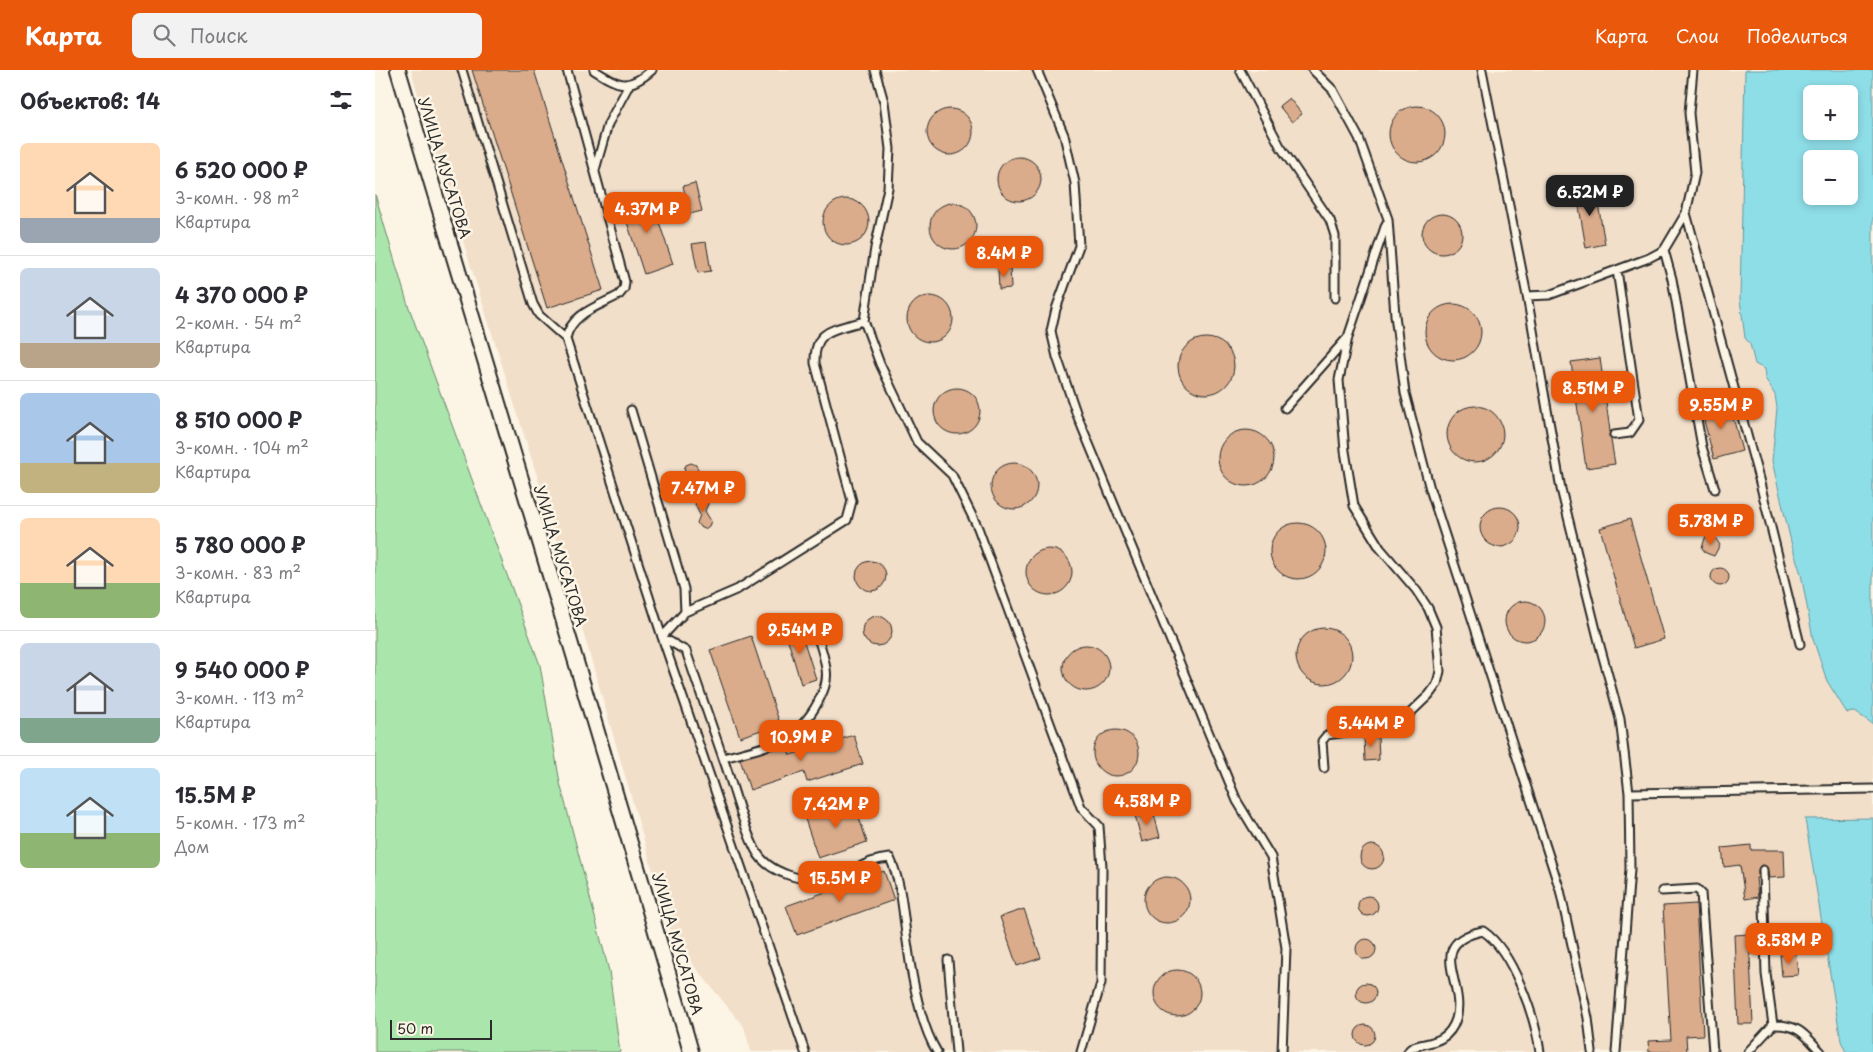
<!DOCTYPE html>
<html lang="ru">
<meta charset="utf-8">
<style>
:root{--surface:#fff;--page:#f2f2f3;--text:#2b2b33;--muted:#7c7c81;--line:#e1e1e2;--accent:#ea580c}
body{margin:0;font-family:"Playpen Sans",sans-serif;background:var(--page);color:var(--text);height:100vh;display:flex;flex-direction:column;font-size:19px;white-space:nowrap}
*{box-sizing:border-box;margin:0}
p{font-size:16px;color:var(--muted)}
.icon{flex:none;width:28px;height:28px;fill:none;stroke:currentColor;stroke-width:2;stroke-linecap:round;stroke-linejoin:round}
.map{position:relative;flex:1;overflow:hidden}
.details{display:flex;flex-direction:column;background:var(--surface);width:375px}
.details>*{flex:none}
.tools{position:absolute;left:1428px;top:15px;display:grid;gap:10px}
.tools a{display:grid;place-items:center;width:55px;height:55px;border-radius:8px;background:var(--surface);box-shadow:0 2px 8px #0003;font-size:25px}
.scale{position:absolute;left:15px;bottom:12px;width:102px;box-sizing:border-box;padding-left:5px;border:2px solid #2b2b2b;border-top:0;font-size:14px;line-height:18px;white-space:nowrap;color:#2b2b2b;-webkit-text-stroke:4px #fcf5e5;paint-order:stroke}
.price{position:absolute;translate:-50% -42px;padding:0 11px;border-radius:10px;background:var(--accent);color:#fff;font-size:16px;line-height:32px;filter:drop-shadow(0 1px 2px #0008)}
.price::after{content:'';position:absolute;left:50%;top:30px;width:15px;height:11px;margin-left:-8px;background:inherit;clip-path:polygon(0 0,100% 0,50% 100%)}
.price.current{background:#222;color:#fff}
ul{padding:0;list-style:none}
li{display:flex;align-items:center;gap:15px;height:125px;padding:0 20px}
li+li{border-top:1px solid var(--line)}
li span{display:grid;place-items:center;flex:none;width:140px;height:100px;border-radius:8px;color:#555}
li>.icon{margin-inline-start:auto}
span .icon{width:60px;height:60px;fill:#fffc;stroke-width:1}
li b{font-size:21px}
h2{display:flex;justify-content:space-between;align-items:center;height:60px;padding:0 20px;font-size:21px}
header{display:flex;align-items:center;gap:30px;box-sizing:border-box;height:70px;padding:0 25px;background:var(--accent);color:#fff}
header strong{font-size:24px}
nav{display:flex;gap:28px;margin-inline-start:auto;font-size:18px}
.search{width:350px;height:45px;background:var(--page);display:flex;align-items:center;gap:12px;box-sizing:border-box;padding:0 18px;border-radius:8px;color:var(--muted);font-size:19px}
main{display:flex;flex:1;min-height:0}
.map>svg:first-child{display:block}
</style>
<header>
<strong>Карта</strong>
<div class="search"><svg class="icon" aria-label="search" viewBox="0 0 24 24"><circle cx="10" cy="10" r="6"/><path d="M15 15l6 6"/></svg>Поиск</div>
<nav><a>Карта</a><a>Слои</a><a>Поделиться</a></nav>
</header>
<main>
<section class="details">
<h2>Объектов: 14<svg class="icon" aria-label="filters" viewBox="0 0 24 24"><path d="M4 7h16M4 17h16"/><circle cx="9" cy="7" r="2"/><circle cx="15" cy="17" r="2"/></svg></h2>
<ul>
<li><span style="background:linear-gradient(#ffd9b3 75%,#9aa5b1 0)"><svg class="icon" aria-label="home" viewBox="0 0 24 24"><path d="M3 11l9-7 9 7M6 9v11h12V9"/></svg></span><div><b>6 520 000 ₽</b><p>3-комн. · 98 m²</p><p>Квартира</p></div></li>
<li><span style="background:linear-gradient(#c9d6e8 75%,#b9a48a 0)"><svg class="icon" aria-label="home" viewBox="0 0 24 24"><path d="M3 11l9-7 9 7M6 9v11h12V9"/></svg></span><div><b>4 370 000 ₽</b><p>2-комн. · 54 m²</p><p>Квартира</p></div></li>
<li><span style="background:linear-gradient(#a9c7e8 70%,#c2b280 0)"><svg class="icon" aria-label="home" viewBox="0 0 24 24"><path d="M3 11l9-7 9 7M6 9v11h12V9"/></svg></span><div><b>8 510 000 ₽</b><p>3-комн. · 104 m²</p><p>Квартира</p></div></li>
<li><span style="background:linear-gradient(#ffd9b3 65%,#8fb573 0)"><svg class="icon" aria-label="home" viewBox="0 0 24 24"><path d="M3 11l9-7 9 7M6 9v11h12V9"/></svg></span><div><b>5 780 000 ₽</b><p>3-комн. · 83 m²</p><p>Квартира</p></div></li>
<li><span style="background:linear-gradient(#c9d6e8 75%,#7fa58c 0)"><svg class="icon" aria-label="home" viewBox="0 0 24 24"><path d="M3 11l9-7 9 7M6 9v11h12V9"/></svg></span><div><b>9 540 000 ₽</b><p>3-комн. · 113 m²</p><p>Квартира</p></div></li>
<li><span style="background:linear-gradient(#bfe0f5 65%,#8fb573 0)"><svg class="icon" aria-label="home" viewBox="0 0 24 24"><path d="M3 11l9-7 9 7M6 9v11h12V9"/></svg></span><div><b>15.5M ₽</b><p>5-комн. · 173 m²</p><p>Дом</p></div></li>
</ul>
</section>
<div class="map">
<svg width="1498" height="982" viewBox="0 0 1498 982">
<rect width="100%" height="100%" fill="#fcf5e5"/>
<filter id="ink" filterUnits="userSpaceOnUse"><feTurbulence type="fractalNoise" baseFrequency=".02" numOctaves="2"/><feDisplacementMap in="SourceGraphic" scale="10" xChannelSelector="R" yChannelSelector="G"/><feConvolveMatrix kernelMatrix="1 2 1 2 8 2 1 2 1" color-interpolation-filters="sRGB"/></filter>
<g filter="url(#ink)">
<path fill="#f2dfca" d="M36,0h1334l-5,229 5,39 5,6 5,20 9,5 1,9 10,17 2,13 -5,53 20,85 9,28 12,65 42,73 18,12v94l-68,2 36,221 5,11h-1095l-7,-25 -71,-87 -130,-445 -113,-358z"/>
<path fill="#aae5ab" stroke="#6a886b" d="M0,124l32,108 133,363 20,118 49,188 11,81h-245z"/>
<path fill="#8edee8" stroke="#66969c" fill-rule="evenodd" d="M1370,0h128v654l-18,-12 -8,1 -20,-32 -14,-42 -12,-65 -9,-28 -20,-85 5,-53 -2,-13 -10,-17 -1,-9 -9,-5 -5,-20 -5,-6 -5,-39zM1436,24h38v37h-38zM1436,89h38v37h-38z
M1498,748v234h-27l-5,-11 -36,-222z"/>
<path fill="#daac8b" stroke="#2b2b2b" d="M97,0h62l69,220 -56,18z
M914,28l13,16 -10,8 -13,-16z
M1014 64a28 28 0 1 1 56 0a28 28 0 1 1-56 0Z
M552 62a23 23 0 1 1 46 0a23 23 0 1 1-46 0Z
M622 109a22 22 0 1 1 44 0a22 22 0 1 1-44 0Z
M320,113l7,28 -12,3 -7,-28z
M1220,116l10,58 -19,4 -10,-59z
M275,125l23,69 -29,10 -23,-70z
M448 152a23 23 0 1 1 46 0a23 23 0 1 1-46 0Z
M555 156a23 23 0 1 1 46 0a23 23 0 1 1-46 0Z
M1047 164a20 20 0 1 1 40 0a20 20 0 1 1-40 0Z
M331,172l5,29 -13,2 -6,-29z
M635,196l1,22 -12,1 -1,-22z
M532 249a23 23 0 1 1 46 0a23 23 0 1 1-46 0Z
M1050 262a28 28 0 1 1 56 0a28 28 0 1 1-56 0Z
M803 296a28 28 0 1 1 56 0a28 28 0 1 1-56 0Z
M1225,288l10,73 -1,5 2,4 4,24 -29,4 -15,-106z
M559 341a23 23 0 1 1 46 0a23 23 0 1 1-46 0Z
M1354,332l13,49 -28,8 -13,-50z
M1072 364a28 28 0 1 1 56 0a28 28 0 1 1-56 0Z
M843 388a28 28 0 1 1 56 0a28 28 0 1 1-56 0Z
M616 416a23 23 0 1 1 46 0a23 23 0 1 1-46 0Z
M316,393l5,2 2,4 -2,5 6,13 -3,8 -8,-3 -3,-4 4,-12 -6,-2 -2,-5 2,-4z
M323,427l8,3 2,4 -3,7 6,10 -2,5 -4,3 -5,-2 -3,-4 3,-8 -5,-10z
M1105 457a20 20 0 1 1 40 0a20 20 0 1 1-40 0Z
M1255,449l34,120 -30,9 -34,-120z
M895 481a28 28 0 1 1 56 0a28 28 0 1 1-56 0Z
M1339,466l6,9 -6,11 -8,-3 -4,-5 3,-10z
M651 502a23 23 0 1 1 46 0a23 23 0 1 1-46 0Z
M481 506a15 15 0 1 1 30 0a15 15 0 1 1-30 0Z
M1336 507a9 9 0 1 1 18 0a9 9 0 1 1-18 0Z
M1130 551a20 20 0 1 1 40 0a20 20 0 1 1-40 0Z
M487 561a15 15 0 1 1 30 0a15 15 0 1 1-30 0Z
M424,556l17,53 -15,5 -16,-54z
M921 586a28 28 0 1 1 56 0a28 28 0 1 1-56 0Z
M376,566l29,88 -40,13 -30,-87z
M688 598a23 23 0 1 1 46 0a23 23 0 1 1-46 0Z
M718 683a23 23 0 1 1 46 0a23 23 0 1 1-46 0Z
M479,665l9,29 -56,18 -3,-10 -54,18 -10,-31 46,-16 4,12z
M989,665h14l1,25 -14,1z
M478,729l14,43 -49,16 -14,-42z
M778,740l7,27 -18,5 -7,-27z
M985 787a12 12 0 1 1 24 0a12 12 0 1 1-24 0Z
M1376,775v5h33l1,27 -16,1 -2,-11 -6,-2 -3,5v8h-2l2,19 -13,2 -5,-34 -16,2 -2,-19z
M509,801l10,29 -97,35 -11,-29z
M769 830a23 23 0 1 1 46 0a23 23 0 1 1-46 0Z
M983 836a10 10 0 1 1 20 0a10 10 0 1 1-20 0Z
M1321,834l7,131 -17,1 1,16h-38l-1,-11 23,-1 -8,-134z
M649,839l17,49 -24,8 -17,-49z
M1374,864l4,90h-15l-4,-89z
M981 879a10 10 0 1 1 20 0a10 10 0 1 1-20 0Z
M1421,883l2,22 -16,1 -2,-21z
M779 923a23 23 0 1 1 46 0a23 23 0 1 1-46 0Z
M981 923a10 10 0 1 1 20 0a10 10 0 1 1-20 0Z
M980 965a10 10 0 1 1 20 0a10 10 0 1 1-20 0Z"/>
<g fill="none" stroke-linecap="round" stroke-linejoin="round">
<g stroke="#2b2b2b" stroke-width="11">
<path id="service" d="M87,0l71,234 6,11 27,24
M192,0l58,212 -1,7 -5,6c-20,11 -49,19 -53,44l96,298 143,415
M219,0c25,16 34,21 58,0
M500,0l9,32 6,47 -2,39 -13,60 -11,73 16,43 37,78 35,33 26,53 103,279 18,19 3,41 -1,116 -20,69
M662,0l27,65 11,48 4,63 -23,63 -5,22 6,26 20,58 160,386 34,56 15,91 -4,104
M865,0l40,76 50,74 5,16v62
M938,0l20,20 26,48 29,81 7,96 10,78 25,96 130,401 28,128 4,34
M1107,0l45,226 34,193 39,157 20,73 9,74 1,76 -14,183
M220,100l13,-46 21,-39
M1311,143l73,266 41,165
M1289,180l22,-37 9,-40 -6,-60 4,-43
M1152,226l22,-1 100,-37 15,-8 8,29 30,168 13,42
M910,338l63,-71 38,-113
M256,340l53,179 1,23 -23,25 24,14 37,107c41,-11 74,-15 95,-56 6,-11 10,-21 8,-33 -2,-17 -9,-33 -14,-48
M1239,365l16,-2 9,-13 -22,-150
M310,542l53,-23 109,-69 5,-19 -37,-138c-1,-35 20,-33 49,-42
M348,688c10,27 19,66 32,91 12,25 52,35 77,29 23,-5 31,-18 58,-20 13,28 13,60 18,90 4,31 13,78 29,104
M949,698l-2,-27 5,-6 61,-10 16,-6 25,-24 8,-11 3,-13 -4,-44 -8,-19 -12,-18 -36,-42 -26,-42 -9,-55 -6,-71 9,-43
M1254,723l244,-4
M1287,821l35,-2 4,4 12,159
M573,890l8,92
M1398,955c26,-1 32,10 48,27
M1033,982c6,-13 38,-1 48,-33 11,-36 -33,-76 27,-88 30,20 52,86 57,121
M1373,982l25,-27 -7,-51 -3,-104"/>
</g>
<g stroke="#2b2b2b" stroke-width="18">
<path id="minor" d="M23,0c97,327 199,654 293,982"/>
</g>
<use href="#service" stroke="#fcf5e5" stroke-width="7"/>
<use href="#minor" stroke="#fcf5e5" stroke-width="14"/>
</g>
</g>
<g text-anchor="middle" stroke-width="5" stroke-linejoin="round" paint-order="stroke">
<g font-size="15" fill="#2b2b2b" stroke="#fcf5e5">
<text transform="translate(69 98) rotate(73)" y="5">УЛИЦА МУСАТОВА</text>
<text transform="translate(185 486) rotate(73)" y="5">УЛИЦА МУСАТОВА</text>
<text transform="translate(302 874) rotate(74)" y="5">УЛИЦА МУСАТОВА</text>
</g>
</g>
</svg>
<div class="tools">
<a>+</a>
<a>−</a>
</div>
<div class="scale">50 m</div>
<b class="price current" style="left:1215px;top:147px">6.52M ₽</b>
<b class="price" style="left:272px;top:164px">4.37M ₽</b>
<b class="price" style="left:629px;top:208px">8.4M ₽</b>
<b class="price" style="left:1218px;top:343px">8.51M ₽</b>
<b class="price" style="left:1346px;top:360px">9.55M ₽</b>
<b class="price" style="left:328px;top:443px">7.47M ₽</b>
<b class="price" style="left:1336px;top:476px">5.78M ₽</b>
<b class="price" style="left:425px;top:585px">9.54M ₽</b>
<b class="price" style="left:996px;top:678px">5.44M ₽</b>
<b class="price" style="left:426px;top:692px">10.9M ₽</b>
<b class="price" style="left:772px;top:756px">4.58M ₽</b>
<b class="price" style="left:461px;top:759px">7.42M ₽</b>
<b class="price" style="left:465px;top:833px">15.5M ₽</b>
<b class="price" style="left:1414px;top:895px">8.58M ₽</b>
</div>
</main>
